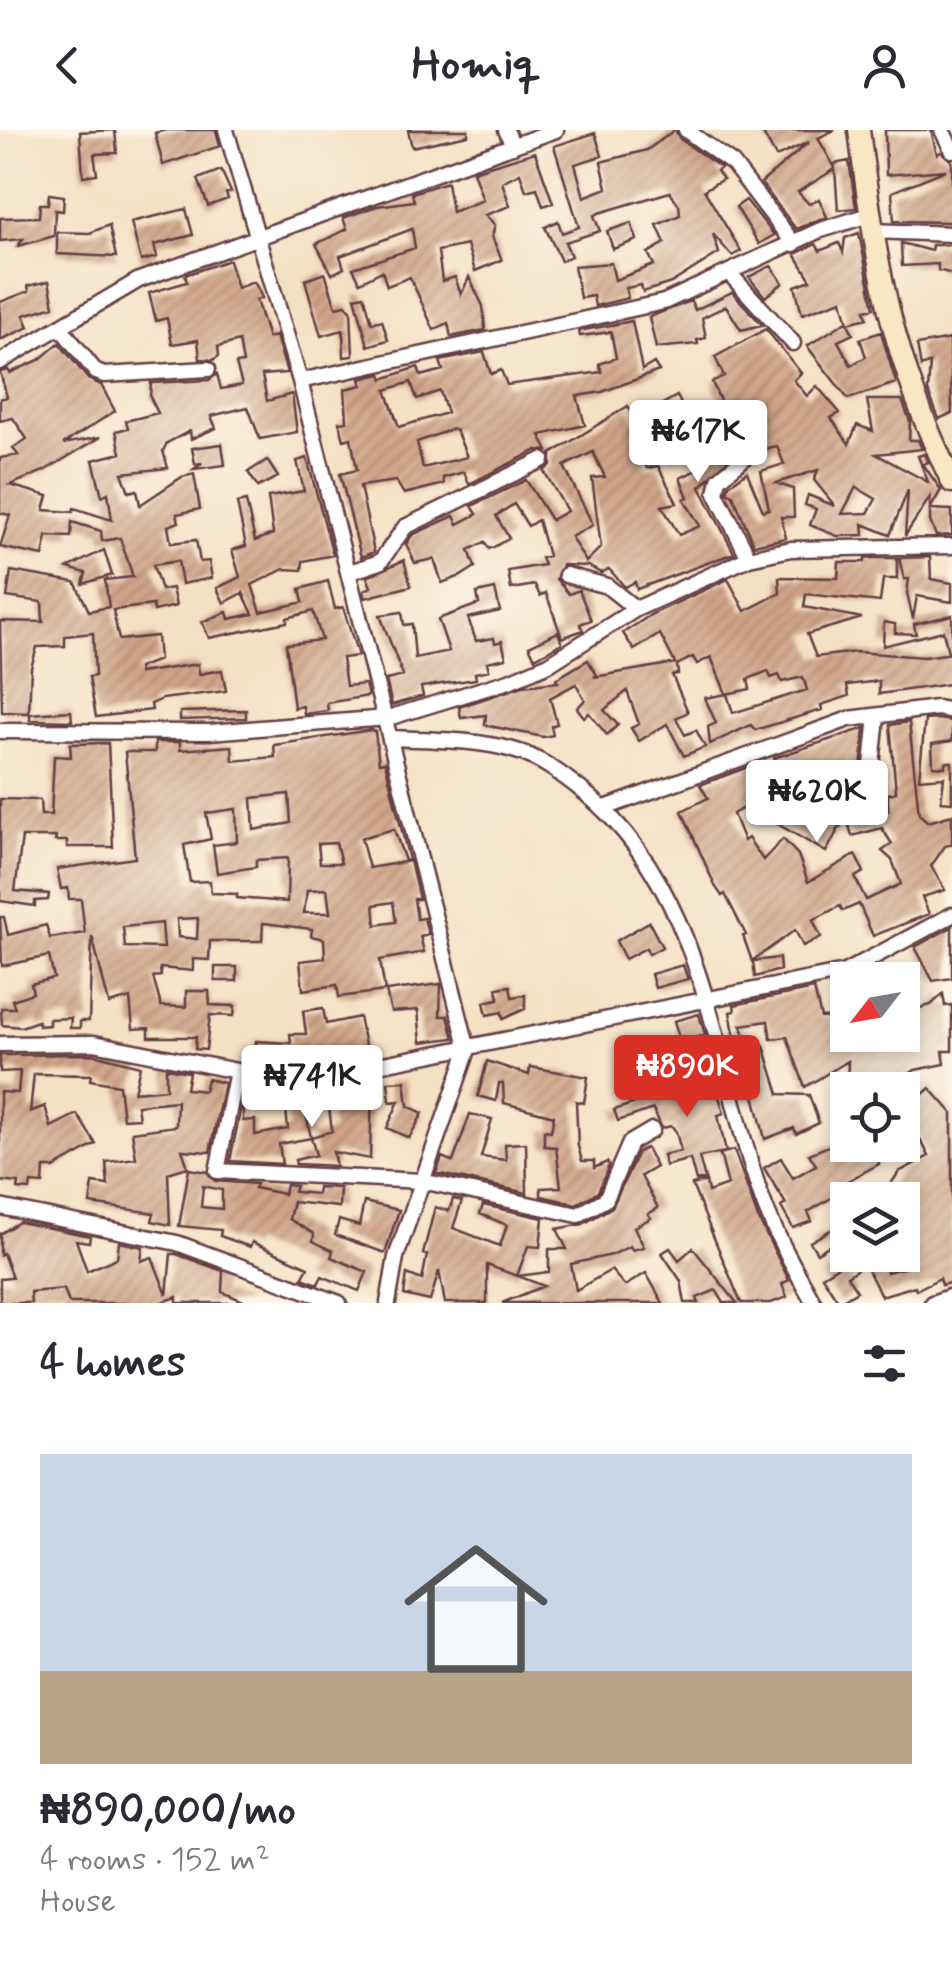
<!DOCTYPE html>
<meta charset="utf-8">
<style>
:root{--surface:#fff;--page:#f7f7f7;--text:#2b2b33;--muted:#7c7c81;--line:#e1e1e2;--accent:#d93025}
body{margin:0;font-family:Mynerve,sans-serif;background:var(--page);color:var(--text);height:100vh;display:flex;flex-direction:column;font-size:38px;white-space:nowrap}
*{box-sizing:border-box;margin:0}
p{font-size:32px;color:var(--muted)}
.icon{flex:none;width:55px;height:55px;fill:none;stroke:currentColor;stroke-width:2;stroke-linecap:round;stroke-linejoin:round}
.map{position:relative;height:1173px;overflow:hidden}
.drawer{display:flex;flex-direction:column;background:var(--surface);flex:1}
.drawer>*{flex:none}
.needle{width:65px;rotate:239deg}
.tools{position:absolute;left:830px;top:832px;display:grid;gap:20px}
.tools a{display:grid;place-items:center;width:90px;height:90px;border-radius:0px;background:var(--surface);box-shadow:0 5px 15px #0003;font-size:50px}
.price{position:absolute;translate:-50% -85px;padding:0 22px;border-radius:10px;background:#fff;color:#222;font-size:32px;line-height:65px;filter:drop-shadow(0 2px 5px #0008)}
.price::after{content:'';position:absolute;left:50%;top:60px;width:30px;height:22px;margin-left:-15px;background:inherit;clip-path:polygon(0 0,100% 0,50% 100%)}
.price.current{background:var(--accent);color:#fff}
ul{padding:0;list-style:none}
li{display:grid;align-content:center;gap:20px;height:530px;padding:0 40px}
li+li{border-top:2px solid var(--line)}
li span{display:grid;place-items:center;height:310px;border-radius:0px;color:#555}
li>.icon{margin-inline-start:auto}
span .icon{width:180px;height:180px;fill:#fffc;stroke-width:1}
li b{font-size:42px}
h2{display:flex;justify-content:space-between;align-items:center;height:120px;padding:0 40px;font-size:42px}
header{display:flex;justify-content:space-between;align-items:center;height:130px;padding:0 40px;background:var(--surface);font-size:45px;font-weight:700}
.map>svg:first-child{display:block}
</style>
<header><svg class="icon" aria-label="back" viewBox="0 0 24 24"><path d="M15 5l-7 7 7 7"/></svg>Homiq<svg class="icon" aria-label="person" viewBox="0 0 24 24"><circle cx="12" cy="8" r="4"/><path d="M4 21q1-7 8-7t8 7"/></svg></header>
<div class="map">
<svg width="952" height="1173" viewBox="0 0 952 1173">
<defs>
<pattern id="building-hatch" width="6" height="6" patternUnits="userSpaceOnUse" patternTransform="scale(2.5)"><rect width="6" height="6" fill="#d0a68a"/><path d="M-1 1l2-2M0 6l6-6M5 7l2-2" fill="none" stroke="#ab8771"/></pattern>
</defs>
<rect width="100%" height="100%" fill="#fcf5e5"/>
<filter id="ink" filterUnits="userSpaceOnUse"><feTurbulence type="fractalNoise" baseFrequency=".01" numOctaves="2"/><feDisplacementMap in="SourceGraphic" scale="20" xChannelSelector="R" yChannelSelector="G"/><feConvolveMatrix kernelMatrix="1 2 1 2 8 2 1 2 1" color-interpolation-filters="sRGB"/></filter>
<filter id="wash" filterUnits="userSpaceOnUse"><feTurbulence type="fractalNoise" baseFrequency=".0048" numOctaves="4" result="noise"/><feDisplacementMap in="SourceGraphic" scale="40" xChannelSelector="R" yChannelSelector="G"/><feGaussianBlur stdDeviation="2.25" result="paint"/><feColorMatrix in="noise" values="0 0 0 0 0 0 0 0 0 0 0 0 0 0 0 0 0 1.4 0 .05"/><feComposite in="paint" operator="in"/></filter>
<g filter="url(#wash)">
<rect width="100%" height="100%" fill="#f4e0c4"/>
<g id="blocks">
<path fill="url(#building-hatch)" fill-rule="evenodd" d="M115,0l2,23 -23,1 3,20 -14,2 -3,-44z
M166,0h50l4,16 -57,19 -8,-32z
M408,0h60v5l-56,12z
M675,0l5,9 41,29 -4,3 6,8 -19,11 37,61 -9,5 -19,-22 6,19 -48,30 -28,9 -2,-7 -15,3 2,10 -33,8 -2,-10 -13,2 -6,-32 37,-3 4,17 39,-15 -6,-12 17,-10 -8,-18 23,-10 -1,-10 -9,-13 -71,21 -5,3 6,15 -35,11 6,14 -10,5 -16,-34 13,-6 4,12 17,-6 -25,-81 41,-13 7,23 -27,8 9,33 23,-9 -6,-26 46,-12z
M761,0h74l-17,8 17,30 -1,-4 15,-3 7,47 -18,2 -3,-41 -37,23 11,12 10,-5 8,18 -31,12 -35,-46 48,-41 -33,15z
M885,0h46l6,24 4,-2 11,9v61l-58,-1 -2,-29 54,-22 -60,5z
M535,22l18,51 -10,3 -6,-18 -11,3 -6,-18 -18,9 8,24 -25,9 10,10 -3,12 10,23 -27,11 -8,-26 -29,6 4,30 13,-4 6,18 8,-18 14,29 2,24 -34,7 -3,-14 -14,7 -24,-53 -23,9 -5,-15 -22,11 -7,-14 62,-20 -3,-19 -72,27 4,12 -12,6 -16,-30 31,-15 -4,-11 34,-12 37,-5 -2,-8 35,-11 5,30 31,-12 -10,-29z
M221,40l10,22 -5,1 2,6 -20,7 -10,-27z
M49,64l15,2 -1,15 -8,-1 -1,26 -36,10 5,-7 -23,2v-23l39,-1 1,-13h8z
M746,70l28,35 -15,9 -23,-37z
M186,79l7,26 -39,10 3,12 -16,4 -10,-39z
M631,93l6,17 -24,9 -6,-18z
M109,95l7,32 -59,-3v-22l33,1z
M859,103l15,75 -9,2 2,8 -19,5 -6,-23 -40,14 -7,-28 16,-6 -16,-26 21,-10 4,7 19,-8 4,9 2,-14z
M901,113l30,8 1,-6h20v29l-14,-4v-6l-36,2z
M229,130l8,28 17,-6 4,7 4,9 -6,2 12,38 8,-2 11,37 -25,2 5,26 25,-7 5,38 -37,7 -12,-32 -37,9 5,12 -25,11 -1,-8 -23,12 -4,8 5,17 -46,5 7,19 8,-2 3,15 42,-28 12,-3 6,35 -23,5 2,8 -11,4 3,17 25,-3 4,22 9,-1 3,17 -30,6 -4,-23 -25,4 8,25 11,-2 4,18 -22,5 -1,-6 -40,5 6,30 38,-4 2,24 -21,8 1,5 59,-9 1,10 23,-4 4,21 -64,8 -11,5 1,6 -56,7 -7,-40 6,-1 -2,-43 -28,3v10l-28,1 -6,21 -2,45 -27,-1 -2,-91 43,1 -1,-20 -35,-5 4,-26 64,11 14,29 20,-4 -4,-27 28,-3 -13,-39 -18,3 -1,-10 -29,-9 -1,15 -24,-1 -4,20 -43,-9 10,-32 -10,-2v-55l18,-3 -5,-7 14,-9 -14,-21 -13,3v-22l7,-2 -7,-25 8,-2 2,3 29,-13 20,-17 29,36 13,6 14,26 -52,33 38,-7 -57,34 -34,14 38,11 -4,14 29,2 1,-4 38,12 -4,-27 -6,3 -9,-36 28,-7 -5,-22 12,-3 -2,-7 32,-8 -8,-16 1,-14 58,-3 8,-6 4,15 21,-4 -6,-21 7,-1 -4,-22 -21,6 1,9 -6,4 -13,-1 -2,-19 -26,4 -5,-26 -11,3 -7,-28 38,-11 -2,-7z
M771,136l12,17 -18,14 -16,-20z
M325,143l11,34 10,-2 5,5 2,46 -9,1 -1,-27 -22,6 -16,-56z
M49,151l5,25 -30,9 5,12 -29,13v-38l29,-11 -1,-5z
M732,162l30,33 -21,5 -15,-24 -24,12 4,20 -9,2 1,4 -42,4 -7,-31 42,-16 4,9z
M364,165l8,28 10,-3 6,20 -20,6 -13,-49z
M632,191l10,49 12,-7 5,8 -57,21 -25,4 8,29 -45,10 8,16 -11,-1 -68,34 -5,-12 -21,6 1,6 -40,10 -8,-13 -36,5 14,66 -13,5 -21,-83 17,-4 -6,-32 -7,2 -5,-18 8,-1 -2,-32 17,-4 -2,-6 21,-5 2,5 35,-12 3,9 22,-6 -3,-9 44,-9 7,22 10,-4 6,15 95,-13 -3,-8 17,-6 -5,-26 -31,4 -1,-5zM411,252l6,17 23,-8 7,22 -48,14 -13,-37zM452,299l4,1 11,27 -44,11 -6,-26z
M847,191l6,13 -15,7 13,24 15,-8 -6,-18 21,-7 15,51 -48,16 -41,-53z
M766,199l35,44 -7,7 13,16 10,-10 23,27 -9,5 18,26 8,-19 16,6 -6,-31h35l8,21 -1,19h9l4,9 -46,5 52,28 -10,-26 6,-2 4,8 -5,2 18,26 -11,19 22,1v25l-16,1 -6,-15v-24l-25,39 3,-46 -18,45 -27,-11 1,11 -27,1 -27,-11 6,-16 -11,-4 3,-10 27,11 -21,-26 4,-10 -42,13 17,6 1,28h-13l5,21 -32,7 -21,-50 -6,-3 2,-7 18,-13 16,39 6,-2 -8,-38 23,-7 -7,-18 -18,4 -7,-25 -21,8 7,17 -38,37 34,66 -97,36 -2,-7 -10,5 -16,-18 -8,4 -13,-7 -26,-1 -6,14 13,15 10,-4 12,30 -11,4 3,6 -21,8 -16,-45 -6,3 -5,-11 -24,4 -3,-18 36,-6 -3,-7 7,-2 -10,-36 -10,6 -14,-22 -18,12 13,22 -15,9 -5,2 -4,-7 -16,8 6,17 -14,9 -19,7 -8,-24 -19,4 -9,-19 6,-9 42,-19 4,8 19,-10 -5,-8 54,-26 25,40 16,-9 -23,-40 7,-6v-11l77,-48 17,34 -10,4 12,24 11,-2 19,37 -15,3 17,29 21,-9 -16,-27 4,-2 -8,-19 19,-9 -8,-19 -19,8 -8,-20 10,-4 -15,-28 18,-10 16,31 34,-10 -15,-35 12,-6 -9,-19zM593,322l12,25 -13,1 9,69 -15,15 -15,-25 22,-12 -29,-59zM856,357l20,12 -8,14 -26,1z
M950,209l2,74 -13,6 -11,-28 2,-28 -9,4 -4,-22z
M222,314l3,21 -31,4 8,-6 -7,1 -3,-16z
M307,328l26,97 -30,6 -1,9 -18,-1 -32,16 9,27 42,-10 -3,-13 28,-8 7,28 8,-2 15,49 -16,2 4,28 19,-2 3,12 -41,7 1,8 -24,3 -1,-8 -9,2 -8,-64 36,-4 -9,-29 -26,7v4l-78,16 -7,-16 25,-10 2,7 24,-5 -10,-21 -19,10 -7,-15 23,-11 -8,-27 14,-4 -9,-43 9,-2 9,40 18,-7 -5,-37 36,-6 -7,-30z
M267,330l11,17 -20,10 -10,-15z
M104,420l8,25 -29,9 3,-11 -18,-5z
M930,427l1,22 21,4v19l-35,-6 -4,23 -6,-26 2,-14h-5l-5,-21z
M865,428h32v21h-14l-3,23 -74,-8 -2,13 58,11 -55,16 9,23 40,-5 68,5 28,-4 -2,31 -71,10v-13l-32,4 2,11 -28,9 1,5 -67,20 -4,-5 -41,19 -2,-17 8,-4 -11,-25 22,-4 6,19 74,-23 -4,-13 -21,5 -3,-7 -8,3 -3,-7 -20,8 2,10 -24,5 -15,-37 -14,7 -4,-7 -16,8 1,9 -6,1 16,37 -12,6 9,17 11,-5 9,17 -21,9 -17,-32 -28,17 -8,-13 8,-4 -12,-33 -23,19 14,15 -11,10 -18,-22 -5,4 -7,-9 8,-8 -9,-16 -26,14 7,26 -6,2 2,9 -10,2 -58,-12 1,-10 -25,3 -2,-11 64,-21 35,-4 -2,-3 32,-19 9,15 -3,2 81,-14 -15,-29 -26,16 -11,-17 29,-19 76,-35 17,32 35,-18 -1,-16 59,1 1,-16h26z
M404,430l7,26 -46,12 -1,-7 7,-4 -4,-10z
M495,459l5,22 -32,7 8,23 18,-3 1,5 7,-2 4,17 -19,4 2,8 -14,3 1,6 -55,8 2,9 -31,9 -6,-25 17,-4 -23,-61 22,-3 2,13 8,-1 3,34 34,-7 -11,-32 41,-15 -2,-11z
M952,485v36l-4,1 -5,-21 -60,15 1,-24 11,2v9l21,1 -2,-10z
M558,502l4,11 -27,15 -6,-12z
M246,580v8l-66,2v-8z
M71,581l1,10 -42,-1v-6z
M937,589l15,2v20l-20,3 1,22 12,1v-5h7v40l-11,-1 3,-24 -25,2 6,-59z
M909,592l10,92 9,8 24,-7v29l-7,2 -14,20 14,24 -23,7 7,17 -56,22 -14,-32 -16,7 -3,-5 -27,14 8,17 -18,9 -8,-16 -43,31 -9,-25 3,-1 -21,-41 -3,2 -7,-10 -33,-75 26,-13 -8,-13 59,-22 18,35 -22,15 -5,-9 -17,10 11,27 4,-3 15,22 20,-21 15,16 10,27 47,-27 9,17 -9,5 11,23 35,-16 -9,-24 -10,-9 10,-7 -10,-16 -30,8 -6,-21 -20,37 -52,-30 43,-27 -5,-20 -18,12 -20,-29 91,-30 -4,41 -16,1 5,22 -18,5 10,16 13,7 33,-9v-17l8,-2 -6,-67z
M371,600l4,2 4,31 6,-1 24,98 -4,1 -11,-32 -33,9 8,30 41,-7 9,38h-5l3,20 7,-1 4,16 -8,2 4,16 -44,8 5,31 -46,6 -2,-12 -34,5 -3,-29 25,-3 -1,-19 -13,-3 1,-7 -49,-6 -1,18h-52l-1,19 -16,-1v12l-33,-3 1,8 -8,1 8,29 25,1v-16h23l1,14 25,1 -1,10 -24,-1 -4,35 -11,-1 1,-12h-47v-9l-16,1 -3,-31 -21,6 -17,-68 -3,85h-9v7h-10l1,-10 -22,1v6l-10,1 -1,-5 -17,6 -19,-2 -1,-17h14l-3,-8 21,-7 -2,-9 23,-6 -5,-22 -47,10 -2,-49h4l4,18 38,-10 4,13 35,-5 -4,-34h-12l-1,-11 -7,1 -4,-20 78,-11 -10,-106h30v-10h25v8l52,-4 1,15 42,-4 -1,-12zM289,664l2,29 -37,7 -2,-32zM236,679l1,33 -24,3 4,28 39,-6v-7l32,-2 -1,44 -50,-4v-4l-26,-1 -1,-12 -20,1 -6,-37 27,-6 -5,-26zM336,713l5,20h-21l-2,-19zM327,759l3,24h-26l3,-23zM393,772l3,20 -20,3 -2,-20zM198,788l-1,21 -19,-2 -1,-18zM162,793l2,25 -39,-1 -2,-20z
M108,613l5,104h-46v-6h-12l1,-4h-34l-7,54 34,3 -1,6 -13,1v5l-35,-5v-102l40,1 1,15h10l3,-59 17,1 -1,-13z
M649,792l13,25 -13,7 -3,-6 -21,11 -9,-18z
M952,797v51l-19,3 -18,-34z
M779,828l1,12 -25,7 -2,-16z
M683,835l5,14 -33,9 -4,-14z
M215,837h22v14h-22z
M441,854l-1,32h8l6,22 -33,4 -3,-32 -27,2 -5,-21z
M510,856l2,11 13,-2v14l-22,10 -1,-7 -15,3 -3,-13 15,-3 -2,-11z
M814,859l7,29 27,-2v19h27l2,9 14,-9h11v-22l29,-8 12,-11 2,12 7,-1v46h-9l2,13 -30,6 -30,20h-38l1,-29 -43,26 -18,-50 -16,2 -3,-18 -27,4 9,26 14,-5 15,48 30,1 10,28 -23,11 -2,-6 -29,11 -16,-64 -5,1 -4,-11 -10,-53 5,-1 -1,-6z
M323,878l3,16 33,-7 7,32 -66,7v8l-23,1v-7l-22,-2 1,-15 35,2 -1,-9h16l-3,-23z
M699,884l6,21 -25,7 -6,-21z
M676,921l3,25 -37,6 -4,-24z
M93,924l47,12 -6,26 32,-3v-21l23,4 -3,17 18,2 3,-12 17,4 -14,69 -28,-2 6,17 -20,6 2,52 -18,-4 2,-8 -64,-9 3,-21 15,2 -2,-23 30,-4 -4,-26 44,-6 1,-25 -40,4 2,13 -16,1 -4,-34 -29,-5 1,-5 -57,-1 -4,38 15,-6 6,21 26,-13 19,30 -42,24h-10l-1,16 -12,-1 -1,7 -12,-1 1,-6 -19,-2v-89l18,1 2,-22 -20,1v-17z
M487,931l42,14 1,-8 58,10 -4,26 -8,-2 2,45 4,15h12v7l13,-6 2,3 -11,27 -22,12 -35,-8v-8l20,-1 -5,-40 -12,-1v-16l7,1 3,-15 -50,-13 -1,-20h-4l-3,18 -18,-5z
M710,938l14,45 -6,2 8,37 -27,5 6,22 -9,2 -6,-22 -25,7 -2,-11 18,-4 -5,-19 -4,-6 -10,2 -9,-19 -35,12 -4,-11 86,-29 -2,-9z
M405,951l3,25 15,7 -14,25 -22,-10 12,-27 -9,1 -2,-20z
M372,957l-2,72 -37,-7 3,14 -40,-2 -1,-4 21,-5 -5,-18 21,-6 -3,-24 -24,2 6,29 -32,6 3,20 -52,-3 13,-64v24l12,-1v15l33,-6 -3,-30z
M930,958l22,25v169l-10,3 -2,-7 -24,12 -1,-4 -34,10 -16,-32 -18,12 10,15 -18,11 -17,-26 25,-15 31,-6 9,17 23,-6 -8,-26v-40h-22l19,-28 30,-16 -15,-29 5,-4 -11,-16z
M470,984l22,5 -11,38 25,3 -1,-16 21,-1 1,50 -91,-20 6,-16 11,5z
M848,1008v7h39l-10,7 2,12 -41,22 3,6 -33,20 4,9 -19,7 -12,-21 5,-3 -22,-36 17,-10 12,20 23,-13 -7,-11z
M646,1018l10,19 -15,9 17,32 -10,6 3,4 -17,9 10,20 -12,3 -2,-4 -18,9 -41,9 5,26 35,-20 14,16 21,-13 17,30h-161l42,-17 -26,-10 31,-4v-23h18l-10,-20 26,-5 29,-17 26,-55z
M734,1020l24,68 31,62 -7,4 5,13 -16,6h-30l-49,-118 14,-4 2,11 20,-7 -8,-31z
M189,1039l18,3 8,9 41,3 -2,4 30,6 2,-9 10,1 -2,6 23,2 1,-7 22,1 -1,19 -46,-5 -4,17 25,15 -1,7 20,10 -2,6 36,15 -8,19 -37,-15 -4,8 -16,-6 6,-11 -56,-25 -2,5 -30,-11 1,-6 -42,-4zM203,1056l19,4v19l-21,-2z
M453,1069l9,2 -9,27 47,18 7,-21 -27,-11 3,-9 60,13 -3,29 -12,-1 -11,30 -30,-11v38h-42l-6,-32 -9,30 -26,-6 3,-21 15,6 5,-25 -4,-1 12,-47 14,4z
M364,1072l35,8 -14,43 -50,-18 4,-15 20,6z
M848,1090v14l-31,19 -7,-11z
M19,1092l71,14 -1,6 -13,-2 11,31 30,-13 2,-16 24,5 -2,14 11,-4 15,38 4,-41h5l47,17 -1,21 26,11h-71v-6l-18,6h-90l-5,-14 -34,3 1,11h-31v-24l12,-1 -9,-25 -3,2v-21z
M670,1118l9,12 14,-12 44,55h-13l-8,-13 -19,8 2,5h-14l-4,-22 -19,-28z"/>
</g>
</g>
<g filter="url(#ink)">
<use href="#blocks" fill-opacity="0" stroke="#643c42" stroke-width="2.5"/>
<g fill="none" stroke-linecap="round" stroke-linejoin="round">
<g stroke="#643c42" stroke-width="19">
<path id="street" d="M226,0l74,251 168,669 -72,207 -8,46
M506,0l7,16
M686,0l47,34 61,80
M942,0l10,20
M872,101l80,3
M730,144l63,69
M60,197l36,45 8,3 104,-6
M0,232l139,-82 417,-150
M300,251l364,-79 154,-71 51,-16
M749,324l-30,25 -3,14 33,65
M350,442l30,-10 25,-35 137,-67
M566,445l41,11 29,23
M0,601l209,1 179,-14 121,-37 40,-17 87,-55 113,-51 42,-9 161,-3
M392,608c40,2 82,1 121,12 26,7 50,25 71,42 123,100 129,271 179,409 13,35 33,70 51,102
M868,675l9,-89
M605,678l244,-89 88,-11 15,3
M0,914l94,-1 184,36 50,-4 517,-103 107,-57
M237,941l-20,100 205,10 156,34 28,-16 24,-56 22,-13
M0,1077l177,36 162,60
M932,1173l20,-7"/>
</g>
<g stroke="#643c42" stroke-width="25">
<path id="secondary" d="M859,0c16,134 33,229 93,352"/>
</g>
<use href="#street" stroke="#fff" stroke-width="14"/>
<use href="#secondary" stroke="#f9e7c3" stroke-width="20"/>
</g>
</g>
</svg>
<div class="tools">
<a><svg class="needle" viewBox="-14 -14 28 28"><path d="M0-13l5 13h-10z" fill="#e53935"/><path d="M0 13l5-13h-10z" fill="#7c7c81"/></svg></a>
<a><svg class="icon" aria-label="locate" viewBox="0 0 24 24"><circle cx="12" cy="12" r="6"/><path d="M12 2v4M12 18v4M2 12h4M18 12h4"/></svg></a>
<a><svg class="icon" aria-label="layers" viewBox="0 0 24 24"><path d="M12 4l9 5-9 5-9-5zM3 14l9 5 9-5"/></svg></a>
</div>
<b class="price" style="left:698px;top:355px">₦617K</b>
<b class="price" style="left:817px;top:715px">₦620K</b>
<b class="price current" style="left:687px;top:990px">₦890K</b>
<b class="price" style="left:312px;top:1000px">₦741K</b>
</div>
<section class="drawer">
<h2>4 homes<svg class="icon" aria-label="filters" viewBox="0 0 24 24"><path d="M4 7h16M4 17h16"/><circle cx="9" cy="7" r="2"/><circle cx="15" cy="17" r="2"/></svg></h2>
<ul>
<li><span style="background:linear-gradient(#c9d6e8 70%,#b9a48a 0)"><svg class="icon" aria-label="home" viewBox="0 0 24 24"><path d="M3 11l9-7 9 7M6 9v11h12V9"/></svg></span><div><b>₦890,000/mo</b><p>4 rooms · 152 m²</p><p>House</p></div></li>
</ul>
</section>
